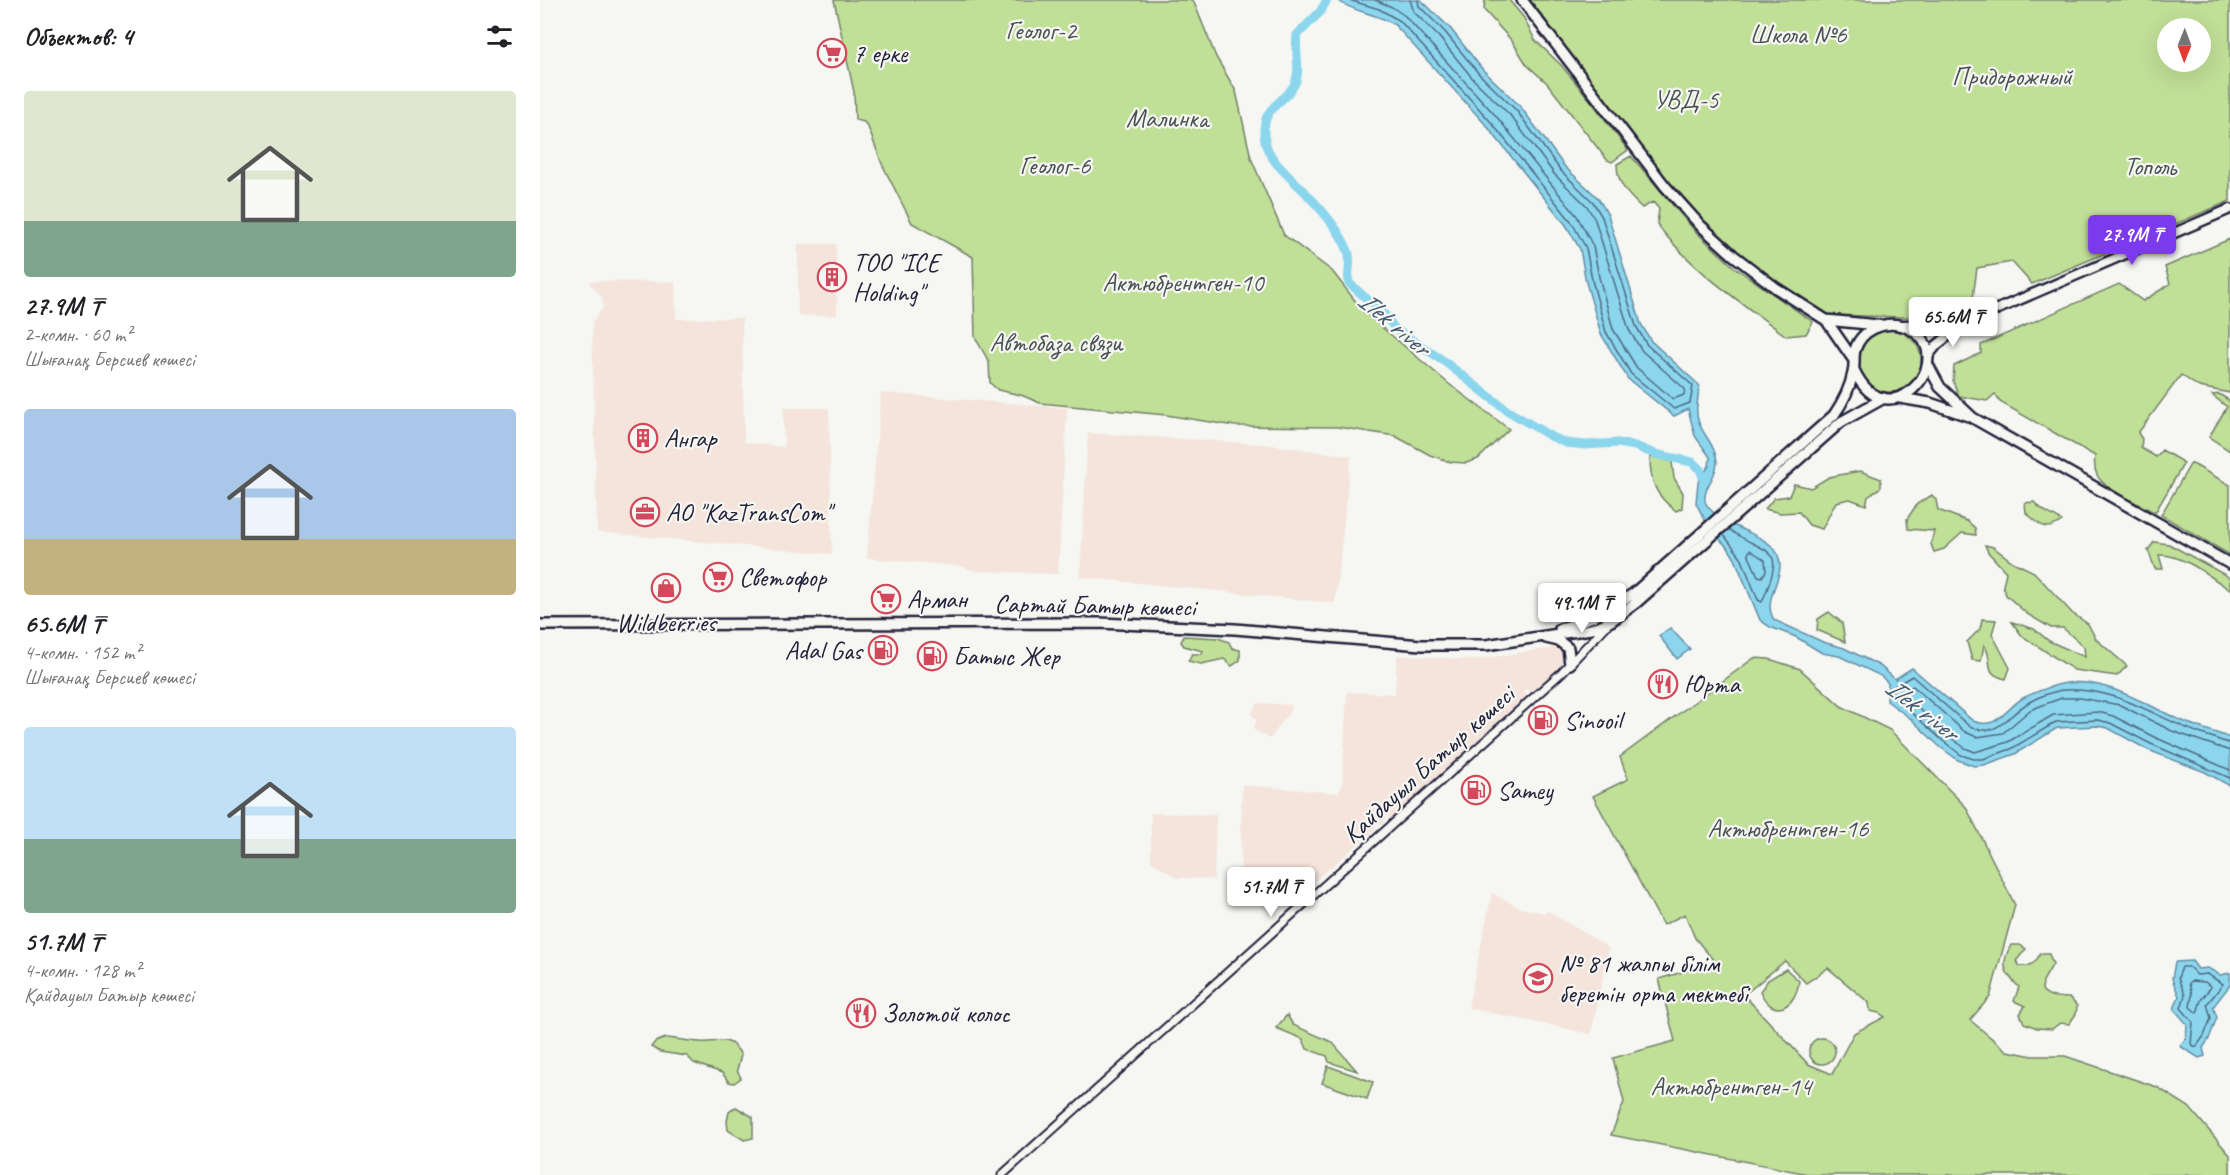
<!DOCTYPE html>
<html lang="ru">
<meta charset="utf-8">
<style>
:root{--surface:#fff;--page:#f2f2f2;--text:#202124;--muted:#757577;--accent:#7c3aed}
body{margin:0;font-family:Caveat,sans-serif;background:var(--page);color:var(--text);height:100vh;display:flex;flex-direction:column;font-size:22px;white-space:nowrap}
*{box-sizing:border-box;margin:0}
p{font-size:20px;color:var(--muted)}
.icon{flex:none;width:33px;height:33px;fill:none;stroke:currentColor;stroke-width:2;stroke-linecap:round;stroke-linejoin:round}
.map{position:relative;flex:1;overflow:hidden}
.sheet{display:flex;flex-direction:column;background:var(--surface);width:540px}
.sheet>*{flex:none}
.needle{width:39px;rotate:181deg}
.controls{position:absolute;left:1617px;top:18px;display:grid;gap:12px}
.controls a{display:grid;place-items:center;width:54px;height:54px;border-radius:50%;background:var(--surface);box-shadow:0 6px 24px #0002;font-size:30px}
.price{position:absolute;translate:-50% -51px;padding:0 14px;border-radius:6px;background:#fff;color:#222;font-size:20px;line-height:39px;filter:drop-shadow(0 2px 3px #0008)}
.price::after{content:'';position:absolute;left:50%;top:36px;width:18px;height:14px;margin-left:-9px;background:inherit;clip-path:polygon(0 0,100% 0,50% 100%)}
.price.on{background:var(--accent);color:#fff}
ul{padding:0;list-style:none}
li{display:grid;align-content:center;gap:12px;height:318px;padding:0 24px}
li span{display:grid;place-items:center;height:186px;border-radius:6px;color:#555}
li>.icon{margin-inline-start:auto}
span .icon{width:108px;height:108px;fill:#fffc;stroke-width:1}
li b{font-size:26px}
h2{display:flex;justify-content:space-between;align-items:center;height:72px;padding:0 24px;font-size:26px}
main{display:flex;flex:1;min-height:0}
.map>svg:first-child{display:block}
</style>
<main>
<section class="sheet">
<h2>Объектов: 4<svg class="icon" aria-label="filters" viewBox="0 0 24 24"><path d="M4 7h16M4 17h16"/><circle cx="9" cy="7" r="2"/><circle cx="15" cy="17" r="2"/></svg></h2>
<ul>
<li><span style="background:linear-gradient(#dfe7d0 70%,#7fa58c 0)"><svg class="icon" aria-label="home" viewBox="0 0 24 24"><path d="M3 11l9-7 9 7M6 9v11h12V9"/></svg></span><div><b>27.9M ₸</b><p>2-комн. · 60 m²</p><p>Шығанақ Берсиев көшесі</p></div></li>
<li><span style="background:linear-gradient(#a9c7e8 70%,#c2b280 0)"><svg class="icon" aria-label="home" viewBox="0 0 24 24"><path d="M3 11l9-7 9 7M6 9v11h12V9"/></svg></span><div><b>65.6M ₸</b><p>4-комн. · 152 m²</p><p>Шығанақ Берсиев көшесі</p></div></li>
<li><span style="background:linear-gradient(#bfe0f5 60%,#7fa58c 0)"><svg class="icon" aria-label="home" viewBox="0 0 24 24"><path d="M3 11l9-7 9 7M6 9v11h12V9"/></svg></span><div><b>51.7M ₸</b><p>4-комн. · 128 m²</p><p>Қайдауыл Батыр көшесі</p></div></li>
</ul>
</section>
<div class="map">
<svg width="1690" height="1175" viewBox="0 0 1690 1175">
<rect width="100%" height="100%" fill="#f6f6f2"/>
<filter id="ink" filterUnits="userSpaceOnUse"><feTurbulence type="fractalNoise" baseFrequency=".0167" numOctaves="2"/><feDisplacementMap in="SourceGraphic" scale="12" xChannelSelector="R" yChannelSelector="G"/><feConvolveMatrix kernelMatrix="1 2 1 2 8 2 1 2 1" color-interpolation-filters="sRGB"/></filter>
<g filter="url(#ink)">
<path fill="#f4e4db" d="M258,244h38l1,71 -39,1z
M50,281l85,1 1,37 66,-1 2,124 40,5 -1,-39h46l3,146 -235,-22 -5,-210 11,-14 -1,-11 -12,-13z
M341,393l186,15 -9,166 -83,-3 -14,-5 -94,-8z
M548,433l175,11 88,12 -16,147 -255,-26z
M1018,647l8,10 -8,13 -27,23 -4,-4 -3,1 2,7 -134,121 -6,-1 -4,8 -6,-2 -1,7 -63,53 -72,7 2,-105 96,8 4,-6 5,-95 48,2 2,-39 77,5z
M718,703l33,2v4l-21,30 -17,-10 4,-9 -6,-6z
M611,813l65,2 -2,64 -37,-1 -26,-17z
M952,893l28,15 26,5 2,-2 61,37 -18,86 -123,-26z"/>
<path fill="#c0df97" stroke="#718069" stroke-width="1.5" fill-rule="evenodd" d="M294,0h359l23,57 20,34 15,67 33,77 48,36 32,41 85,72 60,45 -31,30 -12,4 -16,-1 -20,-7 -35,-19 -57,-9 -103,-1 -69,-11 -126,-12 -19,-8 -23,-5 -8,-7 -1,-21 -14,-25 -2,-80 -61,-34 -30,-59 -14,-37 -4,-5 -9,-2 -1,-28z
M945,0h24l15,18 11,22 26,25 33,40 34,45 -16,12 -5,-2 -60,-77 -20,-18 -15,-24 -28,-31z
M990,0h700v201l-198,83 -20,-22 -35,6 -6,45 -6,3 -61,1 -76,-2 -49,-32 -44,-33 -32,-30 -35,-38zM1628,28h32v34h-32z
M1091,156l64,75 39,36 79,55 -7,12 -20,2c-45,-34 -95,-66 -129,-112l2,-15 -6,-7 -11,6c-14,-13 -25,-24 -25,-44z
M1690,239v154l-31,-6 -18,-12 -43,58 4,6 -1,9 15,9 6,-7 22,13 -28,48h-4c-14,-8 -49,-22 -55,-36 -3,-6 -3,-12 -2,-19l-95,-54 -5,-8 -8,7 -28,-5 -6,-15 1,-15 27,-13v-8l138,-61 24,17 27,-17 -5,-17z
M1319 361a31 31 0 1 1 62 0a31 31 0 1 1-62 0Z
M1679,394l11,7v50l-21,-14 18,-30 -15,-12z
M1110,457l11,1 11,4 2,16 9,15 -1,15 -6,3c-20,-15 -26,-28 -26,-54z
M1651,463l39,22v70l-69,-40z
M1320,471l21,8v8l-13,10 -2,8 -16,-6 -14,3 -14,27 -13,-4 -10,-13 -19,1 -15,-4 9,-11 15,-2 5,-12 17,4 18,-11z
M1392,495l4,5 2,10 29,11 8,7 1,7 -14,-2 -18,16 -10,3 -3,-8 3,-13 -26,-2 -1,-10 10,-15z
M1494,502c8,10 18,12 28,19 -17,12 -21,4 -36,-8l-1,-10z
M1614,542l15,2 58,32 3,3v11c-19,-13 -47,-36 -71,-35l4,14h-8l-7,-19z
M1445,545l8,2 20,15 21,10 38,41 16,11 8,15 31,27 -10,10 -43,-6 -52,-34 -10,-14 22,7 15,12 36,16 -1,-10 -21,-19h-12l-24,-14 -21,-19 -3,-9 3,-14 -18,-20z
M1289,612l13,11 3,19 -28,-12 1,-11z
M1442,619l14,1 -4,14 18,34 -4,11c-25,-5 -11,-19 -22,-34l-3,16 -9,-1 -5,-18 13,-13z
M644,636l34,2 11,4 3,6 8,2v10l-8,6 -8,-7 -23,5 -13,-3 4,-7h10l1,-3 -19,-5 -3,-4z
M1214,658l15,1 31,10 41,37 49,24 76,77 49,98 -25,92 -20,23 37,31 26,5h32l92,31 32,20 41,48v20h-417l-202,-40 13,-33 -11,-44 62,-17 -16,-62 56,-17 -20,-24 -10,-24 -22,11 -70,-129 35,-17 -8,-22zM1245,961l21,22 22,-15 41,35 1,8 9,2 6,4 -31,16 -22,41 -24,-10 -64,-69z
M1471,945h9l6,4 -10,12 4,5c11,1 15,-3 20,-12h9l4,10 -10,17 -1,9c8,9 17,7 28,8l7,8 -1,8 -7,10 -9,-1 -8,6 -15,-1 -13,-5 -4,-9 5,-8 -11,-5 5,-14c-15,-14 -19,-22 -8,-42z
M1246,969l13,12c-3,26 -26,40 -39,10l8,-11z
M747,1015l6,10 39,17 25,29 -28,-9 -2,-6 -20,-7 -4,-10 -27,-11z
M126,1038c12,1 23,3 34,4 18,2 29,-9 41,13l-4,15 4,8 -7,5 -5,-1 -7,-9 -28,-10 -7,-7 -27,-4 -9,-5 4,-5z
M1269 1051a13 13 0 1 1 26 0a13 13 0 1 1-26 0Z
M788,1066l45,16 -6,17 -45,-16z
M196,1107l17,10v21l-9,2 -16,-10 -1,-9 2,-9z"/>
<path fill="#8cd6ed" stroke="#628ea6" stroke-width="1.5" d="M797,0h84l29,28 33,42 37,36 45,61 33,31 10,17 33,109 10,17 48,44c0,12 -5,26 0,38 5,13 17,24 18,39 0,15 -14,24 -12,40 14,26 61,30 72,51 12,23 -17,44 -3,67l49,22 21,6 36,18 15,13 17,-11 61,53c24,10 32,-12 50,-23 10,-5 24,-10 34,-13 42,-11 86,18 121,34 17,8 35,12 52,19v48l-25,-14 -57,-22 -40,-22 -11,-2 -40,2 -42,26 -31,11 -10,1 -16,-6 -19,-14 -28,-27 -24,-18 1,-18 -7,-7 -42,-20 -17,-3 -26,-16 -26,-10 -10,-7 -25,-61 -6,-10 -20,-21 -13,-25 2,-21 11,-16 1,-9 -15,-21 -7,-27 -14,7 -46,-37 -27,-45 -15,-52 -6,-33 -14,-24 -80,-100 -91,-100c-18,-12 -41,-12 -58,-25z
M1130,628l20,21 -13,10 -18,-23z
M1652,961l6,8 10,-1 12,7 10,-2v12l-17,22 4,10 -8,22 -6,9 2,8 -6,2 -19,-12 6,-7 1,-15 -13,-15 5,-13 -7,-17 3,-17z"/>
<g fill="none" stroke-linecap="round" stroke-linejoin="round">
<path stroke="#4c6a82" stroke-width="1.5" d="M809,0l30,9 21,12 90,100 81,100 15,27 6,32 14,52 25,42 43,35 16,-6 3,-17 -46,-41 -11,-19 -34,-109 -9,-15 -32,-31 -45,-61 -37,-36 -34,-42 -26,-26 -1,-6
M835,0l17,7 13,9 91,100 81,100 16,30 6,31 14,52 24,39 36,31 11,-4 1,-6 -43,-38 -13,-21 -34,-110 -8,-14 -32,-31 -45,-60 -36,-35 -35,-43 -25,-25 -4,-12
M1183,534l18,23 17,43 4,2c26,-60 6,-45 -34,-73
M1210,550l15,10 1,11 -4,6 -4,-1 -10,-22z
M1690,743c-8,-1 -14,-5 -22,-7 -51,-16 -87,-49 -144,-46 -11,1 -30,8 -39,15 -20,13 -28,34 -56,21l-57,-50 -17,10 -3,9 51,46 18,14 13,4h9l28,-10 45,-27 42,-2 12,3 41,21 79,34
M1690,751l-58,-20 -52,-26 -40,-7h-18l-14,5 -18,7 -27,23 -26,4 -12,-5 -52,-46 -11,7 45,42 18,13 10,4 33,-10 45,-27 45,-3 15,4 41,21 76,33
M1642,967h7l8,8 10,-1 16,10 -16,20 4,14 -7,18 -8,11 -5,-3 2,-22 -12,-14 4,-13 -7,-17z
M1652,981l13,1 6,5 -10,13 -4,13 -7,-6 2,-12 -3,-12z"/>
<path stroke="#8cd6ed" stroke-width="9" d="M787,0l-7,12 -23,23c-3,16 5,35 -3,50 -11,20 -31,20 -30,49 1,24 22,39 38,55 17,18 37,39 46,62 4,10 -1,22 1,32l36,32 10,14 46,30 67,52 42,25 16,7 19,2 33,-2 17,3 20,8 37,8 8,7 4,11"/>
<g stroke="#22223b" stroke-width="11">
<path id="minor" d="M462,1175l559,-502 47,-49"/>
</g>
<g stroke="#22223b" stroke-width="13">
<path id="major" d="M1361,325l61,-1
M1388,356l9,-11 26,-21 267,-115"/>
</g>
<g stroke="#22223b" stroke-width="14">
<path id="highway" d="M982,0l143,186 35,39 33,30 43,33 50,32 27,39
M1286,320l52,5
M1388,365l12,22 33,31 257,146
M1360,398l30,5 38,13
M0,625l559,-2 136,6 186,16h65l105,-16 20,-8 26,-19 204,-180 43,-24
M1020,629l35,-13 38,-22 201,-179c9,-13 16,-27 19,-42 2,-8 0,-15 2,-23 6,-20 29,-30 48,-24 65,23 -13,121 -49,44
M1006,638l13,3 9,7 2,16"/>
</g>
<use href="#minor" stroke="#f6f6f2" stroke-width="7"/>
<use href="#major" stroke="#f6f6f2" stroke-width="8"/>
<use href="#highway" stroke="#f6f6f2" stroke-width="9"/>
</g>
</g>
<defs>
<g id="supermarket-ring" transform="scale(1.5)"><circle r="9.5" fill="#f6f6f2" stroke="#d1495b" stroke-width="1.5"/><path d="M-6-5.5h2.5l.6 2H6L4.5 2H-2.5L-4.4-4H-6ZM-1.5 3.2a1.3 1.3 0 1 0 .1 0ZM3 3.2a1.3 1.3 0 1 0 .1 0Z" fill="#d1495b"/></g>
<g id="building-ring" transform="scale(1.5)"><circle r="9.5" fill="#f6f6f2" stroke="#d1495b" stroke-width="1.5"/><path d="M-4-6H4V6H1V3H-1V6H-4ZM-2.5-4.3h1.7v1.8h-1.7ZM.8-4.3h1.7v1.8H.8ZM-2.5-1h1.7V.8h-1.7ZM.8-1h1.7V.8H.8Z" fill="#d1495b"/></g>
<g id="office-ring" transform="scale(1.5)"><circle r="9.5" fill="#f6f6f2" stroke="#d1495b" stroke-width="1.5"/><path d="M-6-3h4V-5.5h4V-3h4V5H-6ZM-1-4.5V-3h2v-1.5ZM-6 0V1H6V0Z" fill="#d1495b"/></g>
<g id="shop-ring" transform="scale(1.5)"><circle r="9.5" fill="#f6f6f2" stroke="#d1495b" stroke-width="1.5"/><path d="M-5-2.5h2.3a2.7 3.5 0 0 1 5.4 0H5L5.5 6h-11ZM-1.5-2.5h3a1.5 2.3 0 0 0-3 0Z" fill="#d1495b"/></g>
<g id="fuel-ring" transform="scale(1.5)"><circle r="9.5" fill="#f6f6f2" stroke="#d1495b" stroke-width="1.5"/><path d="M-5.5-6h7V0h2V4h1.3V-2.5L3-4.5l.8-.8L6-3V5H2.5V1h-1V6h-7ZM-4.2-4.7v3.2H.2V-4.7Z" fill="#d1495b"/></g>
<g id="restaurant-ring" transform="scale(1.5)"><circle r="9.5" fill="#f6f6f2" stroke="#d1495b" stroke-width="1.5"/><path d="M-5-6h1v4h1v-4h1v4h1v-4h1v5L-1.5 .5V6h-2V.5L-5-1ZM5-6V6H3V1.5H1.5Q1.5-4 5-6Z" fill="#d1495b"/></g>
<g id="school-ring" transform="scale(1.5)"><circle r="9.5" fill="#f6f6f2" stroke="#d1495b" stroke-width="1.5"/><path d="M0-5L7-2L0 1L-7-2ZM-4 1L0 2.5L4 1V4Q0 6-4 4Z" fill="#d1495b"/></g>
</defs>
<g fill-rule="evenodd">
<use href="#supermarket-ring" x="292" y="53"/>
<use href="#building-ring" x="292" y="277"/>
<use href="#building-ring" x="103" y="438"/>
<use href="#office-ring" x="105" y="512"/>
<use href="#supermarket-ring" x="178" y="577"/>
<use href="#shop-ring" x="126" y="588"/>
<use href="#supermarket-ring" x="346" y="599"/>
<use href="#fuel-ring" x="343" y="650"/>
<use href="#fuel-ring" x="392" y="656"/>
<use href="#restaurant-ring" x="1123" y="684"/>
<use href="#fuel-ring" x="1003" y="720"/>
<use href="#fuel-ring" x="936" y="790"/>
<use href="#school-ring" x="998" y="978"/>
<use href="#restaurant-ring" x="321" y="1013"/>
</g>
<g text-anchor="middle" stroke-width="4.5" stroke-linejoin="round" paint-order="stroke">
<g font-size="26" fill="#4a5152" stroke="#f6f6f2">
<text x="501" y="39">Геолог-2</text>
<text x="1258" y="43">Школа №6</text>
<text x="1472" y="85">Придорожный</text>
<text x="1146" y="108">УВД-5</text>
<text x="627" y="127">Малинка</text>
<text x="515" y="174">Геолог-6</text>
<text x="1610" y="175">Тополь</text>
<text x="643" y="291">Актюбрентген-10</text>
<text x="516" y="351">Автобаза связи</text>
<text x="1248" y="837">Актюбрентген-16</text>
<text x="1191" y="1095">Актюбрентген-14</text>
</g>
<g font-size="26" fill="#22223b" stroke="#f6f6f2" text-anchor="start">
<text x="313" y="62">7 ерке</text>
<text x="313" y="271">ТОО "ICE<tspan x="313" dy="30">Holding"</tspan></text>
<text x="124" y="447">Ангар</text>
<text x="126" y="521">АО "KazTransCom"</text>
<text x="199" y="586">Светофор</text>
<text x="367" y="608">Арман</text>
<text x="126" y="631" text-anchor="middle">Wildberries</text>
<text x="322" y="659" text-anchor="end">Adal Gas</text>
<text x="413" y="665">Батыс Жер</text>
<text x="1144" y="693">Юрта</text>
<text x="1024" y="729">Sinooil</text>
<text x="957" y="799">Samey</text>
<text x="1019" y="972">№ 81 жалпы білім<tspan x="1019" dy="30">беретін орта мектебі</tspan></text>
<text x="342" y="1022">Золотой колос</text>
</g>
<g font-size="26" fill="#22223b" stroke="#f6f6f2">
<text transform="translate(555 605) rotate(1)" y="9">Сартай Батыр көшесі</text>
<text transform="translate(888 764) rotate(-42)" y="9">Қайдауыл Батыр көшесі</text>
</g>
<g font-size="27" font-style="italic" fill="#425870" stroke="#f6f6f2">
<text transform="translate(854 323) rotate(40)" y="9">Ilek river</text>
<text transform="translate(1382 709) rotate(38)" y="9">Ilek river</text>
</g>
</g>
</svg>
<div class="controls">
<a><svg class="needle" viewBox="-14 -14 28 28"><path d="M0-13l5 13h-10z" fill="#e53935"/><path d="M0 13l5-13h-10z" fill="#757577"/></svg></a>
</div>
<b class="price on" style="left:1592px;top:266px">27.9M ₸</b>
<b class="price" style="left:1413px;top:348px">65.6M ₸</b>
<b class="price" style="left:1042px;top:634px">49.1M ₸</b>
<b class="price" style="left:731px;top:918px">51.7M ₸</b>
</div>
</main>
